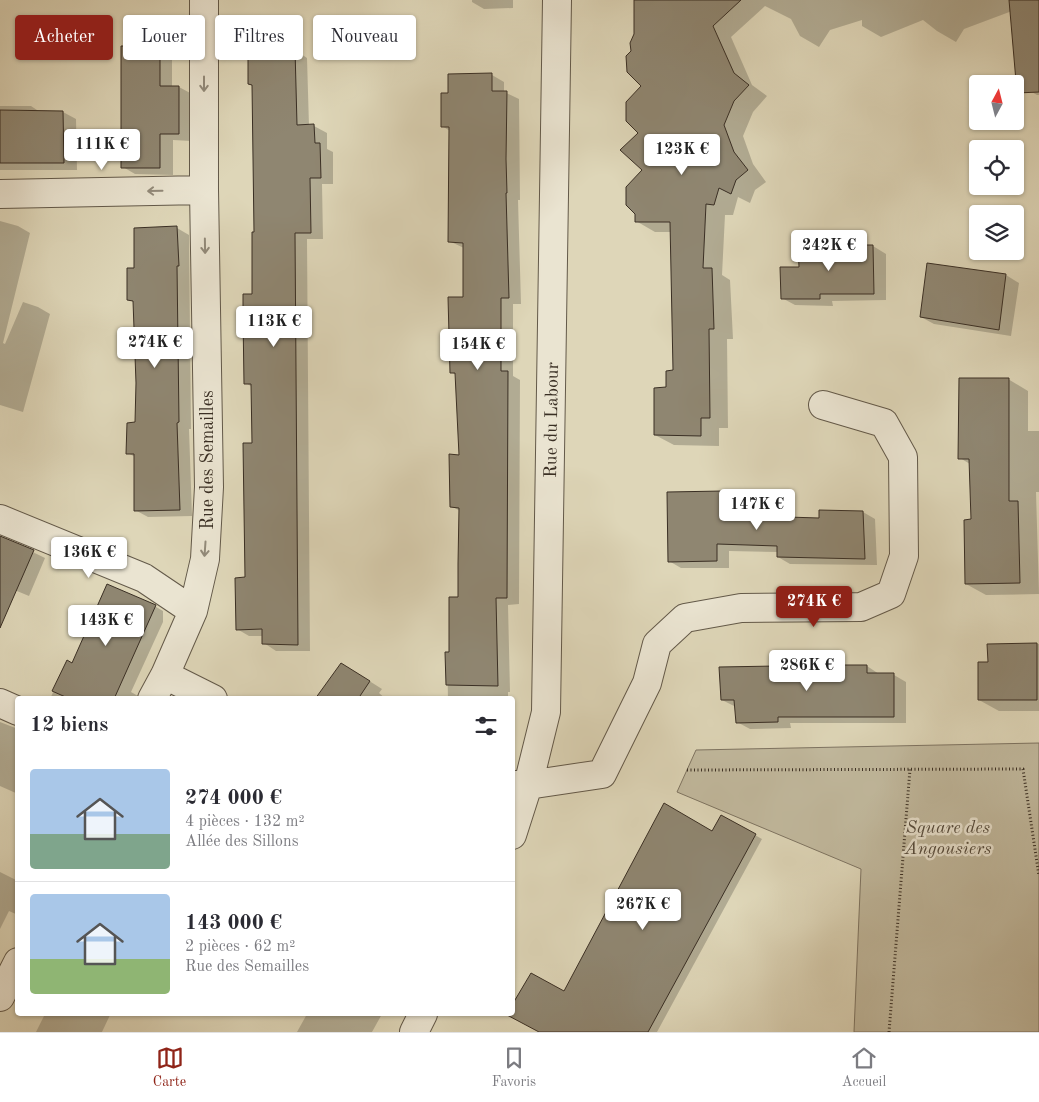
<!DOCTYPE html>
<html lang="fr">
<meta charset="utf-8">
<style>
:root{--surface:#fff;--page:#f2f2f3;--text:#2b2b33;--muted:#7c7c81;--line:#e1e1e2;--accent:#8f2418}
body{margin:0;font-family:"Old Standard TT",serif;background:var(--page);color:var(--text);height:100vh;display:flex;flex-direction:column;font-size:19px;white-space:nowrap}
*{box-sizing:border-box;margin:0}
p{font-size:16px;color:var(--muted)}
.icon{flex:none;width:28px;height:28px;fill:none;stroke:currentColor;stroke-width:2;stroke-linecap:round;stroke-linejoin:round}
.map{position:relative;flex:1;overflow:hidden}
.drawer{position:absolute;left:15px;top:696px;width:500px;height:320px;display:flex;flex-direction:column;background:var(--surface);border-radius:5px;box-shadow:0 1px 4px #0004}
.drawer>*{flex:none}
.guide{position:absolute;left:15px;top:15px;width:500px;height:45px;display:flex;gap:10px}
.needle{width:32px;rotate:7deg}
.buttons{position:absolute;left:969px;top:75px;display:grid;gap:10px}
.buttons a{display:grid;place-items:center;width:55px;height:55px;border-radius:5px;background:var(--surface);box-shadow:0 1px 4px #0004;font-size:25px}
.price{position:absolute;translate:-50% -42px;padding:0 11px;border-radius:5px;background:#fff;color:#222;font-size:16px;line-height:32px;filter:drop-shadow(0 1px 2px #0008)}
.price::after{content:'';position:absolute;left:50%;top:30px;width:15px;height:11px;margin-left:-8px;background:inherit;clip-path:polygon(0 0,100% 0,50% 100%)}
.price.current{background:var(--accent);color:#fff}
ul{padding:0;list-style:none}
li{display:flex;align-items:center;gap:15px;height:125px;padding:0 15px}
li+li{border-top:1px solid var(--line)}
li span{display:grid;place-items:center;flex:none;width:140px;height:100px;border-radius:5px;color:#555}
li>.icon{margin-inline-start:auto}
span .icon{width:60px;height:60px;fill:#fffc;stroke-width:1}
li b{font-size:21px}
h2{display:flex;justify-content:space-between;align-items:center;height:60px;padding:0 15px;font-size:21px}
.pill{padding:0 18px;border-radius:5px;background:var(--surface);box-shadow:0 1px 4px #0004;font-size:18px;line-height:45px}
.pill.current{background:var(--accent);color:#fff}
.tab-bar{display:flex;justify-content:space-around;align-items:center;height:70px;border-top:1px solid var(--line);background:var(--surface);font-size:14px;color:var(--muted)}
.tab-bar a{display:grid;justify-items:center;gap:2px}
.tab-bar .current{color:var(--accent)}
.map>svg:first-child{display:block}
</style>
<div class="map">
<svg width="1039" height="1032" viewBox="0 0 1039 1032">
<rect width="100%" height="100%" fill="#ded6b8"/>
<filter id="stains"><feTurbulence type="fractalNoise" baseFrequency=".004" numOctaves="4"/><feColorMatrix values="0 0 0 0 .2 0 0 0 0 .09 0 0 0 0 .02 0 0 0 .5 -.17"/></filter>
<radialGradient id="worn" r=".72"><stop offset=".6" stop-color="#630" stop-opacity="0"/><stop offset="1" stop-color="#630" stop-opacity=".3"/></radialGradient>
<path fill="#c2ba9f" stroke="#7e7462" d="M1039,743v289h-185l7,-163 -184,-77 19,-42z"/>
<path fill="#0003" d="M472,0h41v8l-29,1 -12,-7z
M635,0h404v95h-2l-19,-11 -6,-73 -48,18 -8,13 -19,-11 -14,-11 -42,17 -19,-11v-6l-32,10 -11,17 -19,-11 -9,-17 -26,-13 -34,31 21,48 15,11 -14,16 -10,24 10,28 13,18 -11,8 -5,13 -12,-6 -5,18h-8l-3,60 8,5 3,59h-6l1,89h-9v18l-45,-1 -19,-10 13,-46 7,-17 -3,-140h-17l-19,-11 8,-51 -4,-37 3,-47 -10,-35 3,-17z
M160,47l12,8v32h7l13,7 -1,47 -18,-1v35l-38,-1 -12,-7z
M295,50l12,8 2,68h5l13,7v16l6,3v32h-11l1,55h-16l3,412h-34l-12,-8v-7h-15l-12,-7 9,-50 8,-135 -2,-57 -6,-4 7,-87 2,-62 -2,-148 -4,-2z
M492,75l12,7v10l15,7 1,101h-2l3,104h-8v72l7,4 -1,224 -11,1 2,87h-2v7h-60l-1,-46 3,1 9,-56 1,-87 -9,-5 9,-50 -4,-81 -5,-3 13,-74v-50l-15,-7 1,-110 -8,-5 7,-32z
M0,106h31l9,6h23l13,7 1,51h-77z
M0,221l18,5 12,7 -27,110 2,1 18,-42 15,5 12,7 -27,98 -23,-7z
M177,228l12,7 2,194h-2l3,87 -44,1 -13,-7v-53l-7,-4 8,-30 1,-40 -2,-80 -6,-4 7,-30z
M873,246l13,8v46l-54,1 1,5 -38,-1 -13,-7 18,-30z
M928,265l78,10 13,8 -8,53 -77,-12 -13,-7z
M1008,379l20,12v40h11v61h-3l3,102 -53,1 -20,-11 6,-64 -2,-56 -10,-6z
M723,492l12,8v17l85,3 43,-8 12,7 2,46 -87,-1 -12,-7v-5l-49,-1v17h-48l-12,-7z
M0,536l45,22 -16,38 -29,-12z
M151,604l12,7v11l-32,70 7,4 -2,3h-86l17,-37 6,3z
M1039,644v67h-40l-20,-11 10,-37v-18z
M867,666l12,8 15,1 12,7v41h-116l1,5 -41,1 -13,-7 -1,-15 -14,-7z
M355,672l27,17 -3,4 7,6h-70z
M0,722l18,7v65l-18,-8z
M721,816l41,23 -105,193h-116l-32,-18 55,-22 149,-160z
M0,872l18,9v34l-9,-4 -9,18z
M45,1014h63l2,1 -8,17h-66z
M307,1014h75l-10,18h-75z"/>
<path fill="#8f8671" stroke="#3a2f24" d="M634,0h107l-28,26 21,47 15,12 -15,16 -10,24 10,27 14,18 -12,10 -5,14 -12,-6 -5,17 -8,-1 -3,64h9l2,61h-5l1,89h-9v18l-47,-1v-47l12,-1v-16l7,-1 -3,-148h-35v-8l-9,-9v-18l16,-17 -22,-20 18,-17 -12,-12v-19l15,-16 -14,-14 -1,-16 5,-5 -1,-8 4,-9z
M1009,0h30v92l-22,1z
M121,46h39v40h19v48h-19v34h-39z
M295,49l2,76 17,-1 1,19h5l1,35h-11l1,55h-16l3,412 -36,-1v-15l-26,1 -1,-52 10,-1 -2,-134h9l-1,-59h-7l-1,-68v-22h9v-62h2l-2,-147 -4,-1v-34z
M492,73v18h15l-1,68 1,34h-1l3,105h-8v73h7l-1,227h-11l2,88 -52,-1 -1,-33h4v-55h9v-33l1,-56 -9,-1 -1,-53 10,1 -4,-82h-5l-2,-76h15v-54l-15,-1 1,-115h-8v-34h7v-19z
M0,110l63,1 1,52h-64z
M177,226l2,40h-2l2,156 -2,1 3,87 -46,1v-57h-8l1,-31 8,-1 1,-39 -3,-82 -6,-1v-32h7v-40z
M798,245h75l1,49h-54v5h-39l-1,-32h19z
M927,263l79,11 -7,56 -79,-13z
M959,378h50v123h9l2,82 -55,1 -1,-64 7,-1 -2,-60h-11z
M723,491v24l96,3v-8l44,1 2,48 -88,-2v-11l-60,-2v17l-49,1 -1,-70z
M0,536l34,14 -34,78z
M107,584l49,21 -42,94h-44l-18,-8 15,-31 5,3z
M1037,643v57h-59v-38h10l-1,-18z
M341,663l29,18 -12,18h-43z
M835,665h32v8h27v44h-116v5l-42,1 -2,-23h-13l-2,-33z
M664,803l48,28 9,-16 35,19 -108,198h-109l-32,-17 5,-1v-9l19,-32 33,18z"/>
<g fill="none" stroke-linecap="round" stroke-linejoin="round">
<g stroke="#635949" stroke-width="30">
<path id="street" d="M0,194l204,-4
M0,519l144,59 49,33
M165,675l48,24
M152,699l13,-24 28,-64 12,-52 4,-72 -5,-297v-190
M0,703l18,8
M512,785h16l74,-11 45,-91 10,-39 28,-26 56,-10 120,-1 30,-13 13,-38 -1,-99 -19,-34 -61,-18
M512,835l16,-50 18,-73 11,-712
M0,997l18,-35
M414,1032l9,-18"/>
</g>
<path stroke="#3a2f24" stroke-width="3" stroke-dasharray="1 2.5" stroke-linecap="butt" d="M687,770l336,-1 16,107
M889,1032l21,-263"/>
<use href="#street" stroke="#eae4d1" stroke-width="28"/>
</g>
<defs><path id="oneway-shaft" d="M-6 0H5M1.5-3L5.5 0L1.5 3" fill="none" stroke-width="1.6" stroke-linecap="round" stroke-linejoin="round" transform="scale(1.25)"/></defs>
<g stroke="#928a7a">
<use href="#oneway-shaft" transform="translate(204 84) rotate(90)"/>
<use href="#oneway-shaft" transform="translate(155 191) rotate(179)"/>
<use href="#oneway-shaft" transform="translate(205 246) rotate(89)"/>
<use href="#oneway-shaft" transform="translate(205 549) rotate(94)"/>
</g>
<g text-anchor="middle" stroke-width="5" stroke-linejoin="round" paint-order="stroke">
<g font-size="18" fill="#3a2f24" stroke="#eae4d1">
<text transform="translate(551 420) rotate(-89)" y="6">Rue du Labour</text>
<text transform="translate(207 460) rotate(-90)" y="6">Rue des Semailles</text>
</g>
<g font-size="18" font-style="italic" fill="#554b3d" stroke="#eae4d1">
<text x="948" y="833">Square des<tspan x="948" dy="21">Angousiers</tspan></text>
</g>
</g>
<rect width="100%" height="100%" filter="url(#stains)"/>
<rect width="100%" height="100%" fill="url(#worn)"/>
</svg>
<div class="buttons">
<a><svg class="needle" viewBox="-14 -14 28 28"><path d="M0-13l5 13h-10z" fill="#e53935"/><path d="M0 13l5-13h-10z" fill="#7c7c81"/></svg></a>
<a><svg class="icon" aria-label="locate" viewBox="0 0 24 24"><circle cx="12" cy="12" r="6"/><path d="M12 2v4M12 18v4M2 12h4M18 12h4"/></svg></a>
<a><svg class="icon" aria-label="layers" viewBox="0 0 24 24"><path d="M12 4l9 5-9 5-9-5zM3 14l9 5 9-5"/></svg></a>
</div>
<b class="price" style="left:102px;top:171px">111K €</b>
<b class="price" style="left:682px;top:176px">123K €</b>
<b class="price" style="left:829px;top:272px">242K €</b>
<b class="price" style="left:274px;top:348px">113K €</b>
<b class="price" style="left:155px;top:369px">274K €</b>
<b class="price" style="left:478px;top:371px">154K €</b>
<b class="price" style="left:757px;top:531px">147K €</b>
<b class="price" style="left:89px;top:579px">136K €</b>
<b class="price current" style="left:814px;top:628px">274K €</b>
<b class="price" style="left:106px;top:647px">143K €</b>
<b class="price" style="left:807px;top:692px">286K €</b>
<b class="price" style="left:643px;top:931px">267K €</b>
<div class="guide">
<a class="pill current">Acheter</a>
<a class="pill">Louer</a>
<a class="pill">Filtres</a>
<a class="pill">Nouveau</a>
</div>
<section class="drawer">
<h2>12 biens<svg class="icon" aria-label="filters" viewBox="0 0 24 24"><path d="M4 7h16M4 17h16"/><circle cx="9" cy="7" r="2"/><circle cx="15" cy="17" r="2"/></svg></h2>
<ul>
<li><span style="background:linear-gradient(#a9c7e8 65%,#7fa58c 0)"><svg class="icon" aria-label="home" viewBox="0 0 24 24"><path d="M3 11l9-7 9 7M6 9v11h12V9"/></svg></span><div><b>274 000 €</b><p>4 pièces · 132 m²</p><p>Allée des Sillons</p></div></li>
<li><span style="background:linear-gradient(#a9c7e8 65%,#8fb573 0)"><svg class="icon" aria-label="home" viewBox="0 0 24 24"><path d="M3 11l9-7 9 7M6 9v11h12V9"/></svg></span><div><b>143 000 €</b><p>2 pièces · 62 m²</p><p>Rue des Semailles</p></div></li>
</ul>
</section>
</div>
<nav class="tab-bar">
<a class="current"><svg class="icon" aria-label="map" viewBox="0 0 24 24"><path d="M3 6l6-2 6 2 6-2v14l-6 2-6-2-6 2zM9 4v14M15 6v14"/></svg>Carte</a>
<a><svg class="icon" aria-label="saved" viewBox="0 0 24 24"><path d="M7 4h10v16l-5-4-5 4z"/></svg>Favoris</a>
<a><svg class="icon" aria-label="home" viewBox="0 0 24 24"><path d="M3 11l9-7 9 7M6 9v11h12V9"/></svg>Accueil</a>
</nav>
